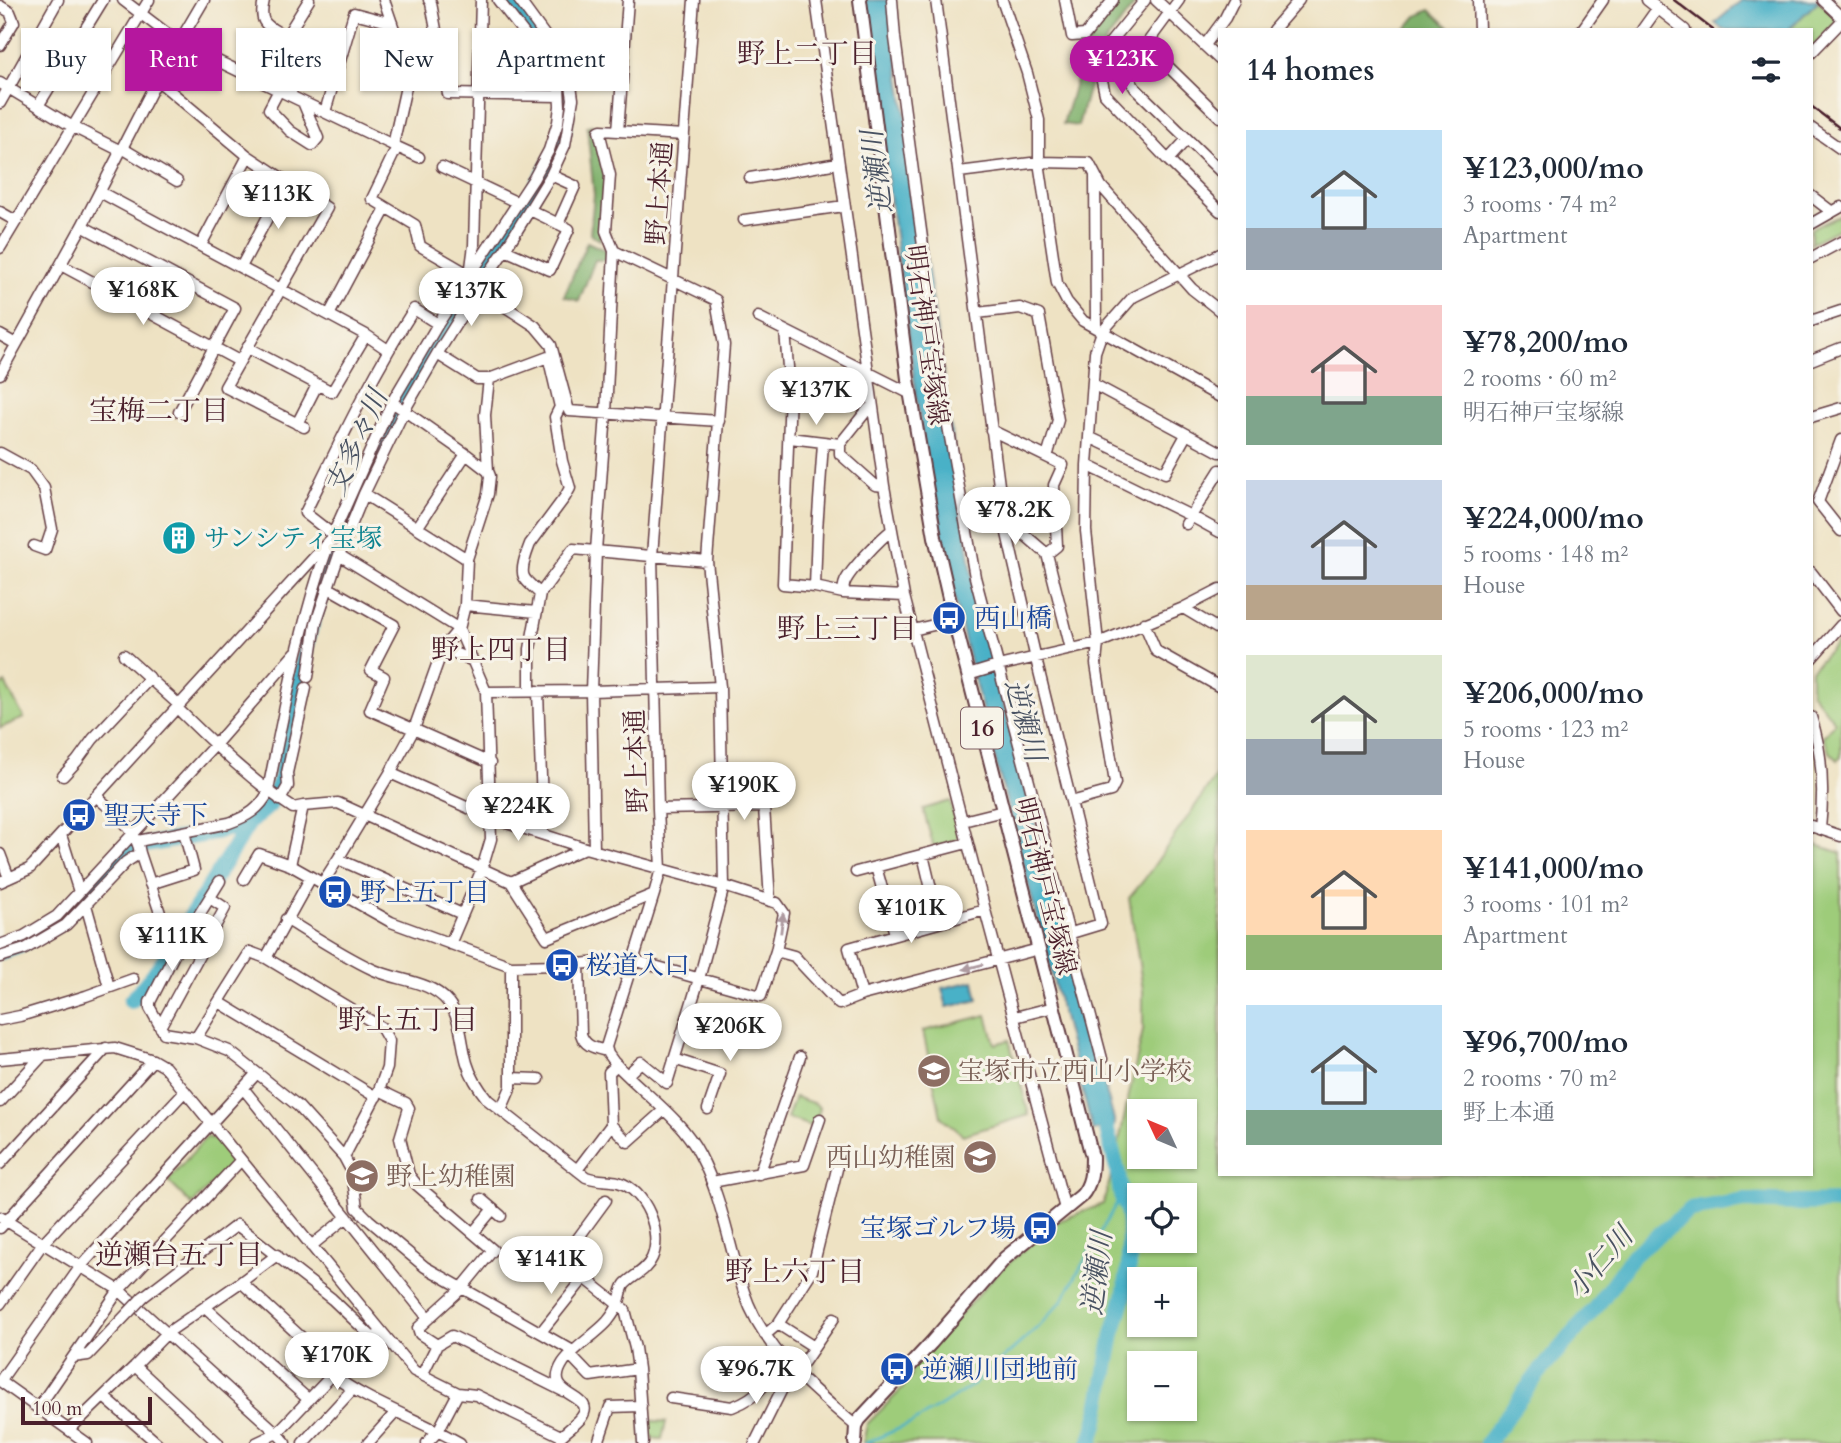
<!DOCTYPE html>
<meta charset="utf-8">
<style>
:root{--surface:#fff;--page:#f6f6f7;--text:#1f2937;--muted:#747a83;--accent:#b5179e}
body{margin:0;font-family:Cardo,"Noto Serif JP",serif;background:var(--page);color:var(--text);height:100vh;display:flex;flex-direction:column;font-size:26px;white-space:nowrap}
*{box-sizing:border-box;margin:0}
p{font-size:23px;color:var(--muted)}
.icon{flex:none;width:38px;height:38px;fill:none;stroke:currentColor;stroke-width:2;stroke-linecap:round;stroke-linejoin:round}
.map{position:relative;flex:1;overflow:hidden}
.details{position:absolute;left:1218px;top:28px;width:595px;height:1148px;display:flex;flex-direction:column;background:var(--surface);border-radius:0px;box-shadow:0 2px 5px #0004}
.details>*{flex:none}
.top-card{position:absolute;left:21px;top:28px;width:665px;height:63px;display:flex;gap:14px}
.needle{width:46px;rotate:314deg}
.buttons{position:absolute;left:1127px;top:1099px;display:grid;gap:14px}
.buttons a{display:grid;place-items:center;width:70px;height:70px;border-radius:0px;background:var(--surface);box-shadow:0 2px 5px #0004;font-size:35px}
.scale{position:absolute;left:21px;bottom:18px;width:131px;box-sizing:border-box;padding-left:7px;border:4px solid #4a1f2b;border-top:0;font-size:19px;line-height:24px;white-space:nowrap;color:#4a1f2b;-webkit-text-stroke:5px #f7f3e8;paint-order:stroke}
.price{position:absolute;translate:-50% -60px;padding:0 16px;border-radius:24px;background:#fff;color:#222;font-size:23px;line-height:46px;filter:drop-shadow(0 2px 4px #0008)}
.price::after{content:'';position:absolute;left:50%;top:42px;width:21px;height:16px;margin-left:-10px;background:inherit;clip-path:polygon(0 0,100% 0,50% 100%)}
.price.selected{background:var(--accent);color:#fff}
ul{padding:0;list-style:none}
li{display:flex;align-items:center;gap:21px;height:175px;padding:0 28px}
li span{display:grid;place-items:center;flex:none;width:196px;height:140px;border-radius:0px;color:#555}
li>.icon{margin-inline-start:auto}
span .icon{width:84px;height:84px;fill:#fffc;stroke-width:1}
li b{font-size:30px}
h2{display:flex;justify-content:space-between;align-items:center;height:84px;padding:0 28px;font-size:30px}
.tag{padding:0 24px;border-radius:0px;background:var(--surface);box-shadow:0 2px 5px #0004;font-size:24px;line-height:63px}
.tag.selected{background:var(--accent);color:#fff}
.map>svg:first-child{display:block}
</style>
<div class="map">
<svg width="1841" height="1443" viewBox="0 0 1841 1443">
<rect width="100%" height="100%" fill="#f7f3e8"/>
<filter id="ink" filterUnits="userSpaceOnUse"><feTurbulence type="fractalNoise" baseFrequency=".0143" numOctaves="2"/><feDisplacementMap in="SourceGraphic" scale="14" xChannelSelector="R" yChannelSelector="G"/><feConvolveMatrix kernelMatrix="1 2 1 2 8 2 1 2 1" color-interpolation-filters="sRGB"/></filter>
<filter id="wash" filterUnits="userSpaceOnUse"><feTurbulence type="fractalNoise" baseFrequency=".00686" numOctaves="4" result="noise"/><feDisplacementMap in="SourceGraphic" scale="28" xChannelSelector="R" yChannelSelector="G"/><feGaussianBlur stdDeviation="1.57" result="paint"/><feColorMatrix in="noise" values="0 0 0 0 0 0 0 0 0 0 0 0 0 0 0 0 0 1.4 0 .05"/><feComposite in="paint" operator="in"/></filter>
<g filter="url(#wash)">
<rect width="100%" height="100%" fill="#eee2c3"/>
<path fill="#9ecc7a" stroke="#747652" stroke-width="2" fill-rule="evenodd" d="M1818,1l18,15 1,5 -26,28v-19h-23z
M1841,215v13l-30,15v-14z
M1841,638v119l-3,3 -9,-9 -6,-15 12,-14 -24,-30v-22z
M5,683l19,35 -24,10v-41z
M1220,770v404h591v-331l30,10v590h-978l4,-19 35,-35 10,-13 -3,-3 87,-99 60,-52 47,-18 10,-35 30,-139v-40l-14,-92 15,-18zM1139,1111h46v46h-46zM1139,1195h46v46h-46zM1139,1279h46v46h-46zM1139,1363h46v46h-46z
M950,801l9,35 -4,5 -21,7 -11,-39z
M987,1015l8,29 14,-4 20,75 -66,20 -22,-18 -18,-86z
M795,1097l21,7 4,5 -7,18 -26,-9z
M206,1137l10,2 17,23 -41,43 -24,-24z
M646,1420l20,2 -4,17 -16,-1z"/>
<path fill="#7eb06a" stroke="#64684a" stroke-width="2" d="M1120,0h18l-34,44 -16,45 -10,37 -15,-2 18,-61 12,-29z
M1430,10l22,20h-47l12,-14z
M592,125l14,52 -6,63 -10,-6 4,-39 -7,-69z
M587,242l23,10 -1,8h-14l-16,41 -15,-5z"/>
<path fill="#48b1c7" stroke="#496879" stroke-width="2" d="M864,0h25l83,574 20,88 123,462 -22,7 -122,-464 -39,-164 -16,-109z
M1742,0h75l1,1 -30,29h-65l-8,-7z
M974,981l4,19 -31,7 -5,-19z"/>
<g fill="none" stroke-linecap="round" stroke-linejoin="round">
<path stroke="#48b1c7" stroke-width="2.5" d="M866,1443l46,-20 29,-17 32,-21 64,-57 25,-27 59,-106"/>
<path stroke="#48b1c7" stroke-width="16" d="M0,952l16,-5 42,-23 70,-72 17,-7 63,-11 41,-11 20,-17 11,-24 28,-146 18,-58 38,-98 40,-82 125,-199 27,-47 8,-23 3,-22 -2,-24 -13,-26 -43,-57
M131,1001l27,-32 91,-146
M1090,1443l6,-18 17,-91 11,-38 5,-30v-43l-2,-14 -6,-14 -3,-22 -17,-66
M1487,1443l50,-68 59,-68 37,-52 57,-45 55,-9 53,2 43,-1"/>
</g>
</g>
<g filter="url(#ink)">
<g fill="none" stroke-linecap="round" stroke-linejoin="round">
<g stroke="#633c42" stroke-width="13">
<path id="minor" d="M123,0l55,42 219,105 -25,52 43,26 5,21 50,29 8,14 57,37 16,19 18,66 150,10
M264,0c-6,25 3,25 22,37
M384,0l25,73 -16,72
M429,0l2,3 17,91 111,2
M694,0l-42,556 6,253 3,60 -7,25 -48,153 2,7 5,7c28,31 68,56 87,94 22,42 29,92 44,137 20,59 67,96 112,134
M816,0l68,486 20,110 81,314 80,299
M892,0l3,38 50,371 30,168 127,482
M936,0l67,516 33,143 65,265 -33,10
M1002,0l25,73 12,47v42l18,121 10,19 16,19 137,76
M1065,0l7,36 13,-1 28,-35
M1145,0l-36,44 -7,20 -1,12 4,18 63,66 52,51
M1156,0l64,60
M1179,0l-48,65 -2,13 6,10 85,83
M1478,0l1,30
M1647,0l38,30
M1823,0l18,17
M0,6l10,6 4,10 -14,23
M1273,30l26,-30
M1582,30l21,-30
M1642,30l15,-21
M1146,45l74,72
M1205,45l20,-27 9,-18
M1811,53l30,-31
M157,80l91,76 79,52 -102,179 79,40
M0,83l73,44 48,24
M279,90l-10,19 21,22 22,14 6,-7 -15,-36
M292,96l-7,-27 1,-32 23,-37
M0,103l58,-103
M38,106l65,-106
M325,112l29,-99 38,10
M1811,128l30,21
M618,131l66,4
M397,147l22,10
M122,148l55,33
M1168,160l19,-21
M442,167l76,36
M959,172l80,-10 50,1 12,23 91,103 28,22
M551,175l24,11 -17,38
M1095,176l1,152
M750,178l88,-15
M100,192l266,143 22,15
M1811,196l21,16
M0,212l16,9
M744,220l100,-14
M1811,224l30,-17
M82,226l153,82 -56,104
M201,245l47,-89
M0,248l149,-248
M505,250l45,20 19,-41 -39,-19
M614,251l102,49 8,45 -17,216 13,126 4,199 -25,93 -32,104 -26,-21 -14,13
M1811,258l30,-16
M61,265l178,96
M241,267l46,-86
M472,272l62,-94 15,-28 9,-28 2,-16 -1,-19 -11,-23 -50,-64
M977,313l43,-5 19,7 19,105 -11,37
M329,315l57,-107
M758,317l153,77
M1811,321l30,-10
M785,331l5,60 -7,193 32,3 28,6 61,3
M0,335l16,9
M248,348l84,44 34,-57
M437,354l40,25h12l59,-22
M1811,360l30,-12
M0,374l82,-148 75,-146 47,-80
M1093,384l127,68
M392,402l74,52 22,17 2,5 -2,18 -21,65 -2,46 -6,24 27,63 5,147 -9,30 -32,75
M873,408l-5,1 -28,35v10l35,31 9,1
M1811,417l30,-9
M297,424l20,-39
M991,430l72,35 -9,20 3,61 -10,8 24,95
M1089,437l76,36 21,-38
M790,438l50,6
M1841,440l-23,62 23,29
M0,453l31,17 13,18 8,41 -7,21 -11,-4
M1087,465l104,51 29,16
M488,471l-3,-56 4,-36
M364,494l103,65
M1004,517l43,37
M1186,524l34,-54
M417,528l49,-74
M332,534l-27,-21c34,-69 67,-139 109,-204l24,15
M339,555l120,74 -16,19 -29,81 -24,44 -52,86 124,55
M1811,572l30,39
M327,587l67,38 -23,45 13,7 -14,33 120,53
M815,587l2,-57 6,-87
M843,593c0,-2 1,-9 2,-11 5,-12 36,-44 47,-52
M540,594c-4,-5 -13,-11 -16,-17 -4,-8 3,-25 6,-33l35,-47 5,-9 -8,-27 -7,-44 5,-10 -11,-47
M465,605l71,7
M1183,608l37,22
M1144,623l12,28 64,36
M913,630l41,-10
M443,648l30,13
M124,655l55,50
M1811,659l30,-34
M968,675l30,-9 100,-23 85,-35 37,-19
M308,677l8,-54 23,-68 25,-61 40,-83 33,-57 41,-65 27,-39 46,-75 14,-30 8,-46 -4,-28 -7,-12 -43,-59
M530,691v-42l10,-55 33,-45 134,12
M538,691l5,143
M486,692l105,-1 129,-4
M177,708c36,35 73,72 116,100l10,-2 -13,59 101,57 120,44 51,-1 71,-5 128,36 15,-45
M1811,717c12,36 13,75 9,112
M390,773l101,45 94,30 139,38 53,17 7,10 -8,38 18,5 45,48 23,-9 177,-46
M63,776l14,-15 16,-22 57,-61
M268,790c17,-84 32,-167 61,-247
M96,796c18,17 40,31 44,57l34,102
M280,800l8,-14 -1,-13 19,-85
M1071,802l40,-11 4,-8 -19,-119 2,-21 -12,-112 1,-66 8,-113 7,-20 31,-35 87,-43
M303,806l35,-3 173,79 74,-34
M658,809l106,-2 6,94
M963,821l40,-10
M1811,826l30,10
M61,835l18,57
M138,841l91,-18c19,-7 31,-14 40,-32
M594,850l-3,-159 5,-140 10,-138 8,-162 -8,-20 4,-56 -11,-44 2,-1 17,1 10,-131
M0,854l9,24
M923,855l16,67
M876,867l19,67
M856,872l111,-29
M311,877l-45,81 115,69 8,14 -2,27 -8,22 -35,67
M244,879l15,-25 31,11
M220,881l-46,74 -24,47v6l14,25 32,5 33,13 28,22 41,33 46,51 8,15 5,36 12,12 56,47 148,84
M0,882l29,-13 5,-5 297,-325 61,-137 46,-78 32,-49 4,-30 7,-245
M511,882l36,56 107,-44
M150,884l44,-14 -10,-38
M322,884l16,-25
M86,905l23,82
M0,945l24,-9 33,-20 158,-171 81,-93
M0,957l25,-8 41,-24 60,-63 14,-9
M579,964l2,70c4,13 14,14 26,17
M862,995l-13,-47 136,-38
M219,1002l157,95
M1015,1017l39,-10
M0,1020l20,-4 66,-20 47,-17
M160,1027l65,-119 -15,-10
M196,1038l54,-86 16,6
M0,1059l115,-11 38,12 12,7 249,304 44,22 18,2 85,41c7,-6 15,-12 20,-18 19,-25 -41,-19 -18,-55 9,-14 31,-27 44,-41 4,-5 9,-11 11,-18 3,-6 3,-15 7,-20 9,-9 21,-13 27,-26 11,-25 -6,-68 -34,-76 -10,-2 -21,-1 -32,-5l-98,-77c-9,-11 -17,-23 -21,-37 -6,-20 -5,-44 -19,-61 -18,-22 -50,-21 -74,-32 -30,-14 -59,-33 -88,-51
M674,1059l46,15 -12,35
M511,1078l28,1
M243,1088l185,230
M379,1090l27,13 3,5 -9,30 9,37 8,10 76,65 -32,39 -43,39 2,6 17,11
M0,1102l44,-48
M501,1110l10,-23v-121
M611,1125l17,17 36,-32
M0,1164l106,-116
M577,1170l34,-45 -2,-53 8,-7
M759,1174l41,-117
M712,1182l92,-17 16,-46
M481,1199l20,17
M606,1200l-44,60 63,50 10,38 3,21 5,74
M0,1217l119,73 158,143 9,10
M0,1228l153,-168
M473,1233l20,-24
M311,1246l36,-29
M241,1282l96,88
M143,1297l94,-72 95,74 41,39
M0,1304l43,-61 142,-152
M205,1307l104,93
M778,1324l36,23
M541,1332l43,-54
M765,1335l13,-11 34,-53 25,-102
M570,1355l20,21 48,-7
M73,1357l15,-2 41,-43
M804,1362l30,-44
M135,1366l83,77
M332,1375c39,29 86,44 128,68
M422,1375l15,-30 15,-9 111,55
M0,1381l81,-115 176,-193
M0,1381l87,62
M104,1397l53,46
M671,1398l61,9c29,-11 36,-24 46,-53
M38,1408l81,-118 122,-130
M69,1430l66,-64 32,-33 74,-51 36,-27
M256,1443l21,-10 60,-63 39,-34
M303,1443l49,-53
M368,1443l28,-31
M427,1443l11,-12 20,-38
M598,1443l12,-36 31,-1
M755,1443l30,-60"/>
</g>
<g stroke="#633c42" stroke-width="16">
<path id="major" d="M855,1443l1,-17 3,-6 72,-77 74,-85 76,-62c10,-11 11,-24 11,-39l-15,-59 -123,-478 -19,-83 -27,-158 -48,-379"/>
</g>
<use href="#minor" stroke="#fff" stroke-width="10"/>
<use href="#major" stroke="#fff" stroke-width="12"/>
<path stroke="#4a1f2b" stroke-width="2.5" d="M1674,0l39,30
M1811,106l30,23"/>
<g stroke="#633c42" stroke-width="13" stroke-linecap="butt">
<path id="minor-bridge" d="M129,1312l14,-15"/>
</g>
<use href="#minor-bridge" stroke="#fff" stroke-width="10"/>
</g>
<defs><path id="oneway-solid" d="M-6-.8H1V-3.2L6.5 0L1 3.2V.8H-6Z" transform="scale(1.75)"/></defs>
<g fill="#ae9aa0">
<use href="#oneway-solid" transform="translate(782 923) rotate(-83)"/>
<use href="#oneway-solid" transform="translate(973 967) rotate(166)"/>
</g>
</g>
<defs>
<g id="building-disc" transform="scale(1.75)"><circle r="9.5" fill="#0f9aa8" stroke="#f7f3e8"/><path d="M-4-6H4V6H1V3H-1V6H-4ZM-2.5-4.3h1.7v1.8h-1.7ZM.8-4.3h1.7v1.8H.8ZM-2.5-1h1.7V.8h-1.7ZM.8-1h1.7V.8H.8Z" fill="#fff"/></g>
<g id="bus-disc" transform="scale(1.75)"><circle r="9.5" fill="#1a4fb4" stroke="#f7f3e8"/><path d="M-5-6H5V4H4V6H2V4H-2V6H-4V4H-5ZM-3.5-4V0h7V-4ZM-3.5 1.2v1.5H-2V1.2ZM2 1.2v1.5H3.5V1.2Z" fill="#fff"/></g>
<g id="school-disc" transform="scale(1.75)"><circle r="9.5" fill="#8d6e63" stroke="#f7f3e8"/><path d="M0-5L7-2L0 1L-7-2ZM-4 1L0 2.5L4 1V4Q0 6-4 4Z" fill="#fff"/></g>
</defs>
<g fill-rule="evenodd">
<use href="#building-disc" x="179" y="538"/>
<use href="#bus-disc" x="949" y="618"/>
<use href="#bus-disc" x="79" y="815"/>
<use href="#bus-disc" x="335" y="892"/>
<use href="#bus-disc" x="562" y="965"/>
<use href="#school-disc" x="934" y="1071"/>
<use href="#school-disc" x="980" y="1157"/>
<use href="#school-disc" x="362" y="1176"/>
<use href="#bus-disc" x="1040" y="1228"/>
<use href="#bus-disc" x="897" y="1369"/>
</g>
<g text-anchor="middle" stroke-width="6" stroke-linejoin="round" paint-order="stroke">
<rect fill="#f7f3e8" stroke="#7e5f64" stroke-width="2" x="961" y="707.5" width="42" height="41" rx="5"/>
<g font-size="24" font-weight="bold" fill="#4a1f2b">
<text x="982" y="736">16</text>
</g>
<g font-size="26" fill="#4a1f2b" stroke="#f7f3e8">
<text transform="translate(659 193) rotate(-86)" y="9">野上本通</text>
<text transform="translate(927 335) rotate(82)" y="9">明石神戸宝塚線</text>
<text transform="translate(636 761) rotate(-92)" y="9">野上本通</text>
<text transform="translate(1046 886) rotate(76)" y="9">明石神戸宝塚線</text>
</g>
<g font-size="26" fill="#0d838f" stroke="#f7f3e8" text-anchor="start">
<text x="204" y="547">サンシティ宝塚</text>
</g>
<g font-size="26" fill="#164399" stroke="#f7f3e8" text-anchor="start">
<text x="974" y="627">西山橋</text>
<text x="104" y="824">聖天寺下</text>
<text x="360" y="901">野上五丁目</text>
<text x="586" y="974">桜道入口</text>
<text x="1016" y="1237" text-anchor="end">宝塚ゴルフ場</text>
<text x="922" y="1378">逆瀬川団地前</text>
</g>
<g font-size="26" fill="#785e54" stroke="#f7f3e8" text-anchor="start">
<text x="958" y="1080">宝塚市立西山小学校</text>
<text x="956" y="1166" text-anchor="end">西山幼稚園</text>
<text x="386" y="1185">野上幼稚園</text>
</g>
<g font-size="28" fill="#4a1f2b" stroke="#f7f3e8">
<text x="807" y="63">野上二丁目</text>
<text x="159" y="420">宝梅二丁目</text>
<text x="847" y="638">野上三丁目</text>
<text x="501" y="659">野上四丁目</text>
<text x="408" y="1029">野上五丁目</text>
<text x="179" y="1264">逆瀬台五丁目</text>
<text x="795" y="1281">野上六丁目</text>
</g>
<g font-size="28" font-style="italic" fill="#495262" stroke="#f7f3e8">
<text transform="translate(876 172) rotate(-97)" y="10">逆瀬川</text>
<text transform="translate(356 442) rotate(-66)" y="10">支多々川</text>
<text transform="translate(1026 720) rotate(75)" y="10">逆瀬川</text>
<text transform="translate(1599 1262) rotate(-49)" y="10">小仁川</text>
<text transform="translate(1096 1273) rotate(-83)" y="10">逆瀬川</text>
</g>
</g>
</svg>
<div class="buttons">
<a><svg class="needle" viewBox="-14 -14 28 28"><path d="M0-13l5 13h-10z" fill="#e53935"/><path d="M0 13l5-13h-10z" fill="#747a83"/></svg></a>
<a><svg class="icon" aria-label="locate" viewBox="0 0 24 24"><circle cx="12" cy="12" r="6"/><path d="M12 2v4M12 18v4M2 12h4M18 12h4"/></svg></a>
<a>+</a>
<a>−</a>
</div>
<div class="scale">100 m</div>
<b class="price selected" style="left:1122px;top:96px">¥123K</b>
<b class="price" style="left:278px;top:231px">¥113K</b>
<b class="price" style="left:143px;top:327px">¥168K</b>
<b class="price" style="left:471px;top:328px">¥137K</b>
<b class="price" style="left:816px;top:427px">¥137K</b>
<b class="price" style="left:1015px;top:547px">¥78.2K</b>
<b class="price" style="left:744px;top:822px">¥190K</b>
<b class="price" style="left:518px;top:843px">¥224K</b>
<b class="price" style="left:911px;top:945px">¥101K</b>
<b class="price" style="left:172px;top:973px">¥111K</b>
<b class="price" style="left:730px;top:1063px">¥206K</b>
<b class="price" style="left:551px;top:1296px">¥141K</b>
<b class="price" style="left:337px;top:1392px">¥170K</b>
<b class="price" style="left:756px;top:1406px">¥96.7K</b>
<div class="top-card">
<a class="tag">Buy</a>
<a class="tag selected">Rent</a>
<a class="tag">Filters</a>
<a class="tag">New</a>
<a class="tag">Apartment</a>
</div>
<section class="details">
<h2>14 homes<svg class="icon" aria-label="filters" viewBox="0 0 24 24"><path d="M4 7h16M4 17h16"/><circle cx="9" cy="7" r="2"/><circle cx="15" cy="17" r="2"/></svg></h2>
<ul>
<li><span style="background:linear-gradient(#bfe0f5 70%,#9aa5b1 0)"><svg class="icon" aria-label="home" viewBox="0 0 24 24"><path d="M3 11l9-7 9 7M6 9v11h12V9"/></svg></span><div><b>¥123,000/mo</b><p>3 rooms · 74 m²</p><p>Apartment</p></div></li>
<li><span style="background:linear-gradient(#f6c9c9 65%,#7fa58c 0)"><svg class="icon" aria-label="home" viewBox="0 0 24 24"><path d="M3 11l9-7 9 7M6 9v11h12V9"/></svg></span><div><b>¥78,200/mo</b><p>2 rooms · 60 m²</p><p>明石神戸宝塚線</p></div></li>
<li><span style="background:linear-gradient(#c9d6e8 75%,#b9a48a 0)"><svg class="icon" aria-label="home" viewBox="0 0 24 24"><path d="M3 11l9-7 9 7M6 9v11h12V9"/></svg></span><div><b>¥224,000/mo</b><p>5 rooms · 148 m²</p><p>House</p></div></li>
<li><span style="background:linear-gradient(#dfe7d0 60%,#9aa5b1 0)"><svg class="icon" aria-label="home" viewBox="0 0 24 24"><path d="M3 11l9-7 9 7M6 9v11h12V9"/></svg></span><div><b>¥206,000/mo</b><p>5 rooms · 123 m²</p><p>House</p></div></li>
<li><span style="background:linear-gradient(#ffd9b3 75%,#8fb573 0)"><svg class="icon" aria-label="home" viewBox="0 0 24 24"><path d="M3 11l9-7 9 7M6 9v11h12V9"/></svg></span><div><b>¥141,000/mo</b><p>3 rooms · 101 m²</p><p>Apartment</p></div></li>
<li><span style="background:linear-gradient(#bfe0f5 75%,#7fa58c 0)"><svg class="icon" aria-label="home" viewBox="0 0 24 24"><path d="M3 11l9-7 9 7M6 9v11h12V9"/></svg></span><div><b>¥96,700/mo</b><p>2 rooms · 70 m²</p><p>野上本通</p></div></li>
</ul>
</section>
</div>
